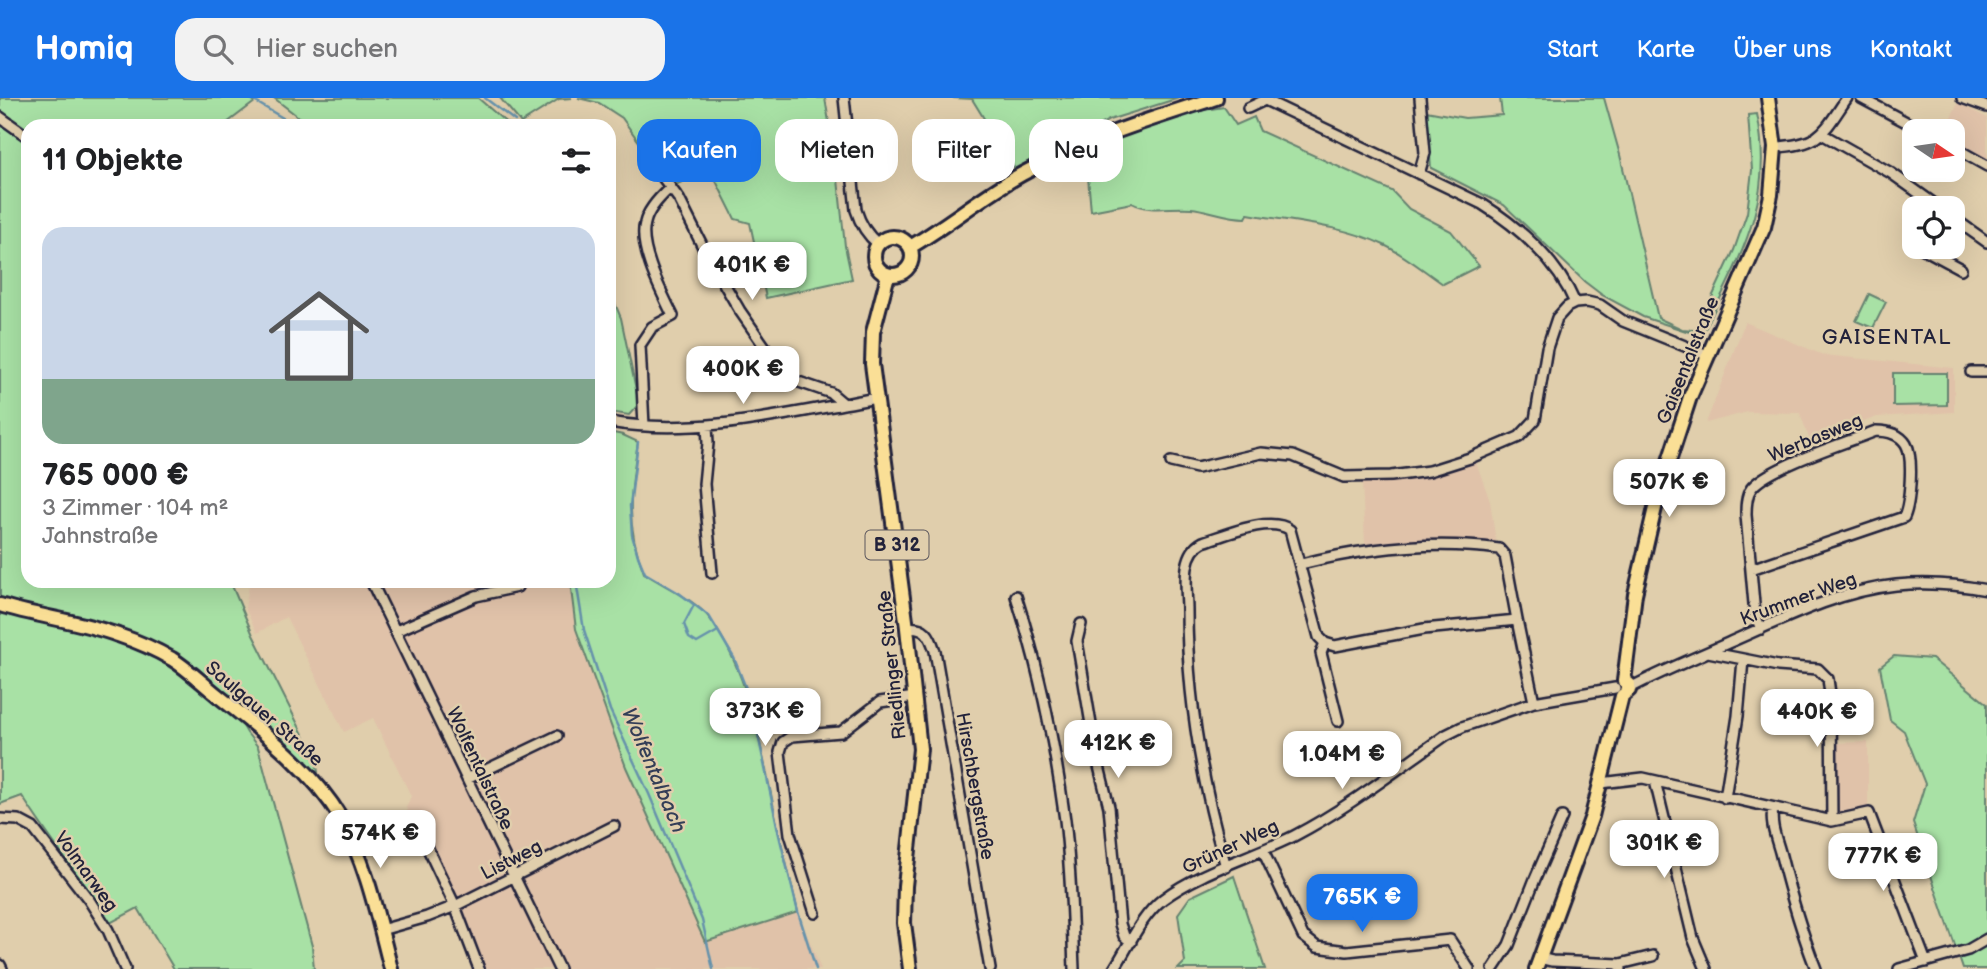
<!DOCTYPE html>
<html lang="de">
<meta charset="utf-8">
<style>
:root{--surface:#fff;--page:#f2f2f2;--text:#202124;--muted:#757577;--line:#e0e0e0;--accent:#1a73e8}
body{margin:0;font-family:"Balsamiq Sans",sans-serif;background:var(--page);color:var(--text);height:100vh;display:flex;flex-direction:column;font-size:26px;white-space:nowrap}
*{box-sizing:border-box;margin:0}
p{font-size:23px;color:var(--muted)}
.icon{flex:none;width:38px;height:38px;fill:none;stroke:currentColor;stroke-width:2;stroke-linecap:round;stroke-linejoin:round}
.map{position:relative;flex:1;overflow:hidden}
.panel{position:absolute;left:21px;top:21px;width:595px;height:469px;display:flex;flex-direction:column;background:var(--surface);border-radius:21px;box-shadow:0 7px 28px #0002}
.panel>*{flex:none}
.banner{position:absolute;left:637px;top:21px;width:665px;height:63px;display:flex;gap:14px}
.needle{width:46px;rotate:103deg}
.fabs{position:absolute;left:1902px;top:21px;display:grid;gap:14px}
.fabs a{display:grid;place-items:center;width:63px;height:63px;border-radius:14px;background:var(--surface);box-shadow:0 7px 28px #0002;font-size:35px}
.price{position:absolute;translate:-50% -60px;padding:0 16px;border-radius:14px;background:#fff;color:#222;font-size:23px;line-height:46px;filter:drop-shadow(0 2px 4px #0008)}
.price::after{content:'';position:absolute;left:50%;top:42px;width:21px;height:16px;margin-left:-10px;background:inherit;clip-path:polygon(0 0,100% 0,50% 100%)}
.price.current{background:var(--accent);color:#fff}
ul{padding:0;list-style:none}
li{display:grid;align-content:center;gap:14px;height:371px;padding:0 21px}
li+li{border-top:2px solid var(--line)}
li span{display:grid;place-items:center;height:217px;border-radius:21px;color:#555}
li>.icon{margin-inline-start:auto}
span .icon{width:126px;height:126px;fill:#fffc;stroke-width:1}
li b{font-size:30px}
h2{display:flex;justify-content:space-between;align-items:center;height:84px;padding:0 21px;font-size:30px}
.chip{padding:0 24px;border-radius:21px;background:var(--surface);box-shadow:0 7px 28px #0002;font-size:24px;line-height:63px}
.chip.current{background:var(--accent);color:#fff}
header{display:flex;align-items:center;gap:42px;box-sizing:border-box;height:98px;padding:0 35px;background:var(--accent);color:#fff}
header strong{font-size:33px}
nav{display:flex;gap:38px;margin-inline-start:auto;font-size:24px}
.search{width:490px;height:63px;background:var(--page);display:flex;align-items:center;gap:18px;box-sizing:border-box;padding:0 24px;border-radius:21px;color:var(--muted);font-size:26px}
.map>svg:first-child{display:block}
</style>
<header>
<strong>Homiq</strong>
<div class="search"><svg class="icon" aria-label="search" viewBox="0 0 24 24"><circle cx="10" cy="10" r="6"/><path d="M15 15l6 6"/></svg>Hier suchen</div>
<nav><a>Start</a><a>Karte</a><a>Über uns</a><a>Kontakt</a></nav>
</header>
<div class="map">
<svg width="1987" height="871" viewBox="0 0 1987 871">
<rect width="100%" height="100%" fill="#e0ceac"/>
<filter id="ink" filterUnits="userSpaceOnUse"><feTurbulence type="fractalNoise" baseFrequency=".0143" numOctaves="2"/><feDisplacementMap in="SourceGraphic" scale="14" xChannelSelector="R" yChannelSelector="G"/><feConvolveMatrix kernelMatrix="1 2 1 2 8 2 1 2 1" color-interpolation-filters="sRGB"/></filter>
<g filter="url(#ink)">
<path fill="#e0c2a9" d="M1958,5l29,15v46l-13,-7v-4l-21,-12v-10h-9z
M1745,224l78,33 131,13v44l-77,5 -67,24 -10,-28 -52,-1 -42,11z
M1476,364l14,39 6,41h-111l-20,2 -3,-63 67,-6z
M250,483h320l6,49 50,137 79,175 93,-30 23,57h-344l-26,-64 -45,-97 5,-12 -38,-78 -29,14 -58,-115 -29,16 -12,-25z
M1868,644v68l-33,8v-75z"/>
<path fill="#a8e1a5" stroke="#658270" stroke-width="2" d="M0,0h260l-37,28h-195v9l-28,-21z
M274,0h204l32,28h-200z
M500,0h72l-13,1 -38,24z
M578,0h247l12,72 8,76 7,33 -86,19 -16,-75 -15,-4 -25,-50 -39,18 -49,-69 -23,-15z
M953,0h226l-70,22 -94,49 -43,-70z
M1500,0h104l16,57 38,163 24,11 12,1 7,-9 33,-71 13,-37 5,-43 -4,-55 9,-1c18,85 -16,141 -52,215l-10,5 -52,-17 -41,-22 -17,-13 -81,-77 -73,-37 -5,-57 39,7 37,-3z
M1224,9l12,18 18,-8 6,14 132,60 17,18 42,22 28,35 -36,18c-19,-13 -38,-29 -59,-39 -43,-20 -90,-23 -136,-31l-2,4c-20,0 -36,-8 -55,-10 -19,-2 -41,5 -59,-5l-41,8 -4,-45 4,-4 -2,-12 94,-37z
M0,22l28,21v440h202l23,54 63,125 2,12 -2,3 -83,-66 14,24 11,14 54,199 2,23h-140l-36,-61 -28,15c-28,-43 -60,-83 -88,-127l-22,8v-196l99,27 72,26 2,-6 -71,-29 -102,-28z
M609,191l12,29 18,86 -10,11 -20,-3z
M1869,196l17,8 -13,26 -17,-7z
M1893,275h54v32l-54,1z
M609,334l14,3 15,7c-8,50 -13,82 6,131 21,14 51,26 66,46 41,54 55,148 69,214 6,26 13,52 19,79l-93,30 -79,-175 -50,-138 -6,-48h39z
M1894,558l38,3 55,45v265h-24l-50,-146 12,-39 -21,-53 -14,-11 -10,-53z
M1234,778l31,93h-87l7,-7 -7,-48 12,-17z"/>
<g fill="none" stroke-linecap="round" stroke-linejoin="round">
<path stroke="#6692ab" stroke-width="2.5" d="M249,0l39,23v5
M485,0l30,23
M638,344l-8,64 2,29 6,21 7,17 34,20 30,23 25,42 17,43 28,134 19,77 18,57
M576,483l8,49 26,80 39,84 53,126 11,49
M694,507l-10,19 5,14 8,5 21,-12"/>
<g stroke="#22223b" stroke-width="14">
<path id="minor" d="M844,0l12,112c4,13 11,25 22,34
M1861,0l62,33
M1962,0l25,9
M1248,10l17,-8 217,104c37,23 76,58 93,99
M0,19l28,20
M1822,36l69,39 49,35
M1775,49c46,-2 48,-14 72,-49
M1953,49l34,19
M653,66l26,35 26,52 35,60 41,59 12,10 38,13 13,11
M1419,76l6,-21 -5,-55
M1953,120l34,24
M1914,137l-3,7 3,2
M1920,149l41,22
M1971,274h16
M609,324c89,15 180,-9 268,-24
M644,328l-4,-81 12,-18 21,-11c-11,-23 -35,-68 -28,-93 3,-14 15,-26 25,-35
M707,328l1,17 -4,41 8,89
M1171,364l26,6 64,-15 32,3 51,21 47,-1 38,-5 41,-13 49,-21 16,-17 12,-72 10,-30 10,-11 8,-4 12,-1 13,3 23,16 84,34
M1301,466c64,-16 131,-24 198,-15l6,7 12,64
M1751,471l153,-52c6,-13 10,-60 2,-73 -7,-11 -19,-13 -30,-13 -26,10 -111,37 -125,58 -5,7 -5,18 -5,26l9,100 6,14
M371,483l188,388
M1016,498c23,72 39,149 49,224 6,49 7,99 9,149
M1081,526l-4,17 19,113 13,53 11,117 4,12 7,6
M907,530c18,-3 23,7 28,23l55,318
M396,533l80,-35 41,-9
M1325,545l-4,10 17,68
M1708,554l70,14 40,3 10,10 3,22 1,120
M1630,590c32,-17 65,-30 98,-45 53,-23 110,-52 168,-58 31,-3 60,-1 91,5
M467,681l90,-43
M1655,683l38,157 13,31
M1601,685l42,-5 189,43 37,-8 57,149
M1725,700l13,-82 5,-56
M1773,711c-3,14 3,29 7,43 10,40 21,79 36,117
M0,721l18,1 15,8 56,72 19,30 17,39
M421,736l34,72 24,63
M1263,753l40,85 14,11 30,4 103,-11 19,29
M1226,769c-24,-84 -39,-168 -39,-256 0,-22 -7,-57 16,-69 23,-7 67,-27 87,-12l29,107 6,6 10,3 89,-17 93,-9 17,82
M815,815l-25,-79 -10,-82 3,-10 9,-6 49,-4 39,-30 35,-5
M381,832l46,-13 28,-11 159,-80
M1539,860l13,3 68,3 1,5
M1620,866l33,-8
M0,867l2,4
M1114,871c15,-23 27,-53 49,-70 37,-28 89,-42 131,-63 54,-28 102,-66 152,-101l16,-8 72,-25 81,-14
M1493,871l16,-24 26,-66 27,-62
M1899,871l69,-19 19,-11"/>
</g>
<g stroke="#22223b" stroke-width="18">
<path id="major" d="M874 158a19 19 0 1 1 38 0a19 19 0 1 1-38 0Z
M910,149c38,-22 72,-51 112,-73 64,-35 125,-54 194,-76
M888,177l-15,57 -1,32 35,264 13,121 -15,137 -1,37 6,46
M0,507c39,12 80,16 118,30 18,6 37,14 54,24 16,10 30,24 45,36 45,36 94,73 124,123 26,46 37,101 50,151
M1536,871l56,-153 30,-120 7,-6v-6l-5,-3 11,-87 23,-99 32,-98 74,-170 7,-32 4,-48 -7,-49"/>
</g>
<use href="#minor" stroke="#e0ceac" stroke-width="9"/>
<use href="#major" stroke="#fadf96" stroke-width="12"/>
</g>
</g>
<g text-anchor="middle" stroke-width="5" stroke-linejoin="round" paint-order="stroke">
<rect fill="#e0ceac" stroke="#5b565d" stroke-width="2" x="865.5" y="432.5" width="63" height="29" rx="5"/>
<g font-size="18" font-weight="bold" fill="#22223b">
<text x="897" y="453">B 312</text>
</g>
<g font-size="19" fill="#22223b" stroke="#e0ceac">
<text transform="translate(1687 262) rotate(-68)" y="7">Gaisentalstraße</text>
<text transform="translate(1815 339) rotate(-22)" y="7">Werbasweg</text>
<text transform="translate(1798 500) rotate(-20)" y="7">Krummer Weg</text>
<text transform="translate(891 567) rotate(-96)" y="7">Riedlinger Straße</text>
<text transform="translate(265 615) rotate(41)" y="7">Saulgauer Straße</text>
<text transform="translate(481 670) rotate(65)" y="7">Wolfentalstraße</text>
<text transform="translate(976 688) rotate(80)" y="7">Hirschbergstraße</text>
<text transform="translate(1230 748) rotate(-25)" y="7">Grüner Weg</text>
<text transform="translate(511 761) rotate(-27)" y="7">Listweg</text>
<text transform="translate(87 773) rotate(54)" y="7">Volmarweg</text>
</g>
<g font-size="21" letter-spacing="2" fill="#22223b" stroke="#e0ceac">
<text x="1887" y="246">GAISENTAL</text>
</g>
<g font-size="21" font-style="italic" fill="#333e57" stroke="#e0ceac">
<text transform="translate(654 672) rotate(67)" y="7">Wolfentalbach</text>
</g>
</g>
</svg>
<div class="fabs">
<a><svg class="needle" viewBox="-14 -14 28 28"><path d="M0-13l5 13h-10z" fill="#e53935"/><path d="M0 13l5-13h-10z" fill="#757577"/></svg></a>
<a><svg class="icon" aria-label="locate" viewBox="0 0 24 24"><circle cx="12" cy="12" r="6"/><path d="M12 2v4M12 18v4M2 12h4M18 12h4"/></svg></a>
</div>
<b class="price" style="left:752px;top:204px">401K €</b>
<b class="price" style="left:743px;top:308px">400K €</b>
<b class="price" style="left:1669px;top:421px">507K €</b>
<b class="price" style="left:765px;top:650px">373K €</b>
<b class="price" style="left:1817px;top:651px">440K €</b>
<b class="price" style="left:1118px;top:682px">412K €</b>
<b class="price" style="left:1342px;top:693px">1.04M €</b>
<b class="price" style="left:380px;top:772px">574K €</b>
<b class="price" style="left:1664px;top:782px">301K €</b>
<b class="price" style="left:1883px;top:795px">777K €</b>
<b class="price current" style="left:1362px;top:836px">765K €</b>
<div class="banner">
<a class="chip current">Kaufen</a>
<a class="chip">Mieten</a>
<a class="chip">Filter</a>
<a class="chip">Neu</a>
</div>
<section class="panel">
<h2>11 Objekte<svg class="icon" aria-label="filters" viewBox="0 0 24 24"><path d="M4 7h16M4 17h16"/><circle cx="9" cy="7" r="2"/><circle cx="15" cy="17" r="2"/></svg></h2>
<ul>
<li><span style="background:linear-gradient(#c9d6e8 70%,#7fa58c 0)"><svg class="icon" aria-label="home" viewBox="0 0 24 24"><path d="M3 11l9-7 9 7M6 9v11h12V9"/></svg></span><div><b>765 000 €</b><p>3 Zimmer · 104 m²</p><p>Jahnstraße</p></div></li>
</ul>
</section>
</div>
